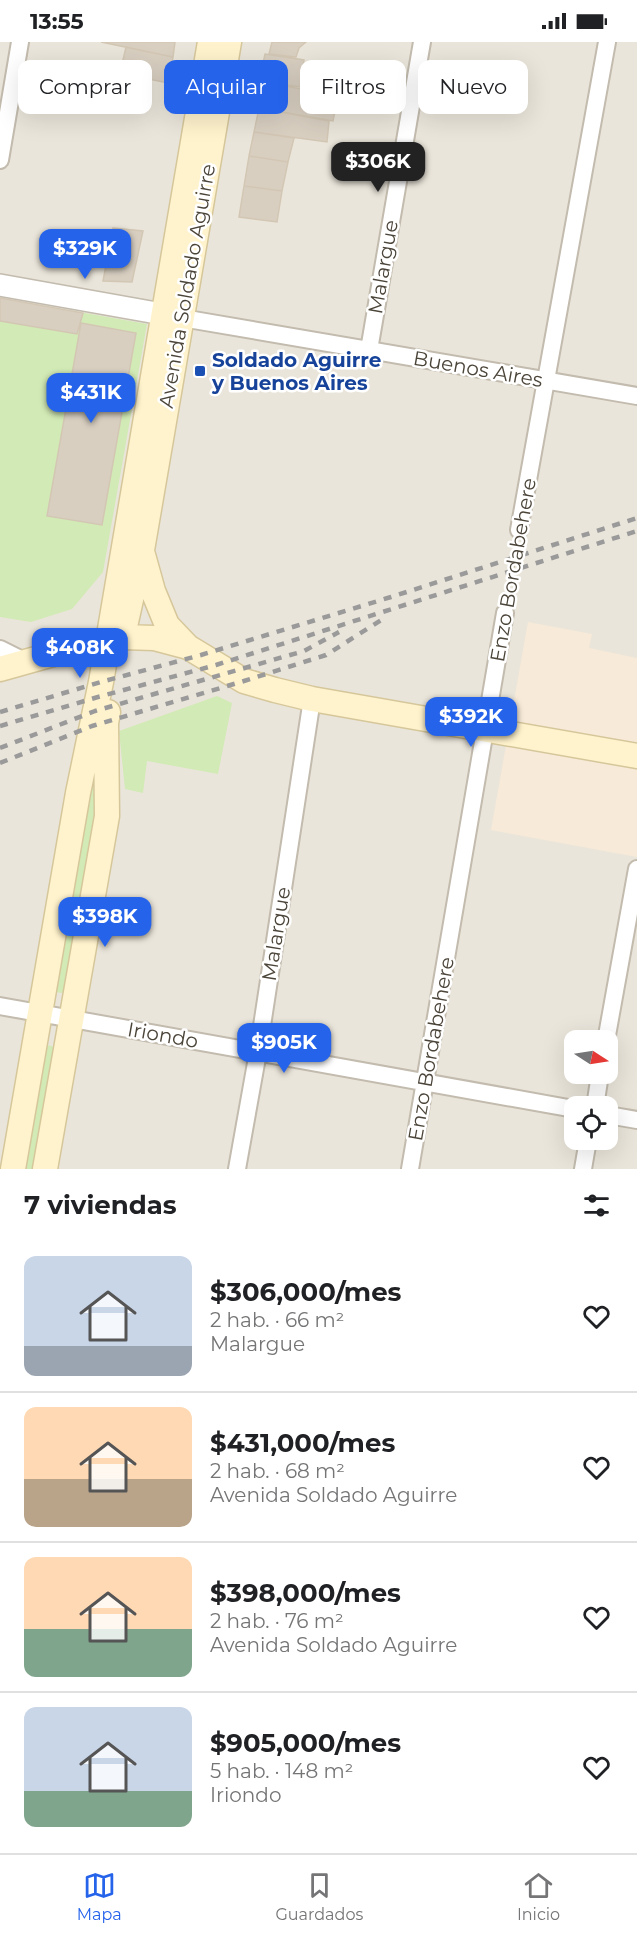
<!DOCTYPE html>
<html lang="es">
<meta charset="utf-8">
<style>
:root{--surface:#fff;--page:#f2f2f2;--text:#202124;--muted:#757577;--line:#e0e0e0;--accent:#2563eb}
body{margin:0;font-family:Montserrat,sans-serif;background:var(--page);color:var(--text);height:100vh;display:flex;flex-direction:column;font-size:22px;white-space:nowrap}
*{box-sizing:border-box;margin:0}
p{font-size:20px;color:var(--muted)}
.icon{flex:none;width:33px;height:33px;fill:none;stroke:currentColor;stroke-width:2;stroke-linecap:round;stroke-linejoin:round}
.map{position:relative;height:1127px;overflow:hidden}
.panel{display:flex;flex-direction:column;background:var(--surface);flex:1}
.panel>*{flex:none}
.banner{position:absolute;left:18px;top:18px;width:602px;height:54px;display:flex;gap:12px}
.needle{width:39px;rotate:102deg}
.buttons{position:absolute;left:564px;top:988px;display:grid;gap:12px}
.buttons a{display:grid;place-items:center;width:54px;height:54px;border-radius:12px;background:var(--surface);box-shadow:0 6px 24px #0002;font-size:30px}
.price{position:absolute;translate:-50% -51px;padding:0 14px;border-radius:12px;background:var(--accent);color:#fff;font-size:20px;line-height:39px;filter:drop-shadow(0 2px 3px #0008)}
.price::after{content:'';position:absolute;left:50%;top:36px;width:18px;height:14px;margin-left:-9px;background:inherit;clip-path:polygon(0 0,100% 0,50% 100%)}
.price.active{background:#222;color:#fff}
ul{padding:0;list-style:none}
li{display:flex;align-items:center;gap:18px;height:150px;padding:0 24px}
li+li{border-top:2px solid var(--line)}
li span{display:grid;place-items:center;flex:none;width:168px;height:120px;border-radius:12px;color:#555}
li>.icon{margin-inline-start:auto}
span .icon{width:72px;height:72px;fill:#fffc;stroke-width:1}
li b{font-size:26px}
h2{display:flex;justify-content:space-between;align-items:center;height:72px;padding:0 24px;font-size:26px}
.pill{padding:0 21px;border-radius:12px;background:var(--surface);box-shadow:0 6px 24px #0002;font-size:21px;line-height:54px}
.pill.active{background:var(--accent);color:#fff}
.status{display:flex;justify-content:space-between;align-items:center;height:42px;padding:0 30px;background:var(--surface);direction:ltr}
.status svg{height:16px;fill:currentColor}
.dock{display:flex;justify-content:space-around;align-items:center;height:84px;border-top:2px solid var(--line);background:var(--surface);font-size:16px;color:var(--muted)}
.dock a{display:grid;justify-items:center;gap:3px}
.dock .active{color:var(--accent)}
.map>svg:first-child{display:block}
</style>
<div class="status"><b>13:55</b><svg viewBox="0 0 49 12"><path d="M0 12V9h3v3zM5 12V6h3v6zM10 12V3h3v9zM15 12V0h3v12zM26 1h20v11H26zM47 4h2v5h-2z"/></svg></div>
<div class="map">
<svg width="637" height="1127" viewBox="0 0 637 1127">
<rect width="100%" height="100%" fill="#f6f3ec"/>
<path fill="#eae5da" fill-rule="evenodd" d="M0,0h637v1127h-637zM574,999h34v33h-34zM574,1065h34v33h-34z"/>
<path fill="#f7ead8" d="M528,580l64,12 -3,14 48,10v199l-146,-27z"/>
<path fill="#d2eab5" d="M0,256l147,26 -44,248 -31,37 -41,13 -31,-5z
M217,654l15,7 -14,71 -71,-13 -4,32 -18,-4 -6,-58z
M97,693l3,62 -33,192 -5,4 -7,-1z
M46,1003l6,1 3,5 -20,118h-14z"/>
<path fill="#d8cfc1" stroke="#d3c7b4" stroke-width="1.5" d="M101,0h74l-2,15z
M272,0h34l-7,6 -3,9 -27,-3z
M126,5l47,10 -5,26 -48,-10z
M265,12l39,6 -4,27 -41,-6z
M259,39l79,15 -5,25 -79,-14z
M259,66l70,13 -2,21 -73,-10z
M254,90l40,6 -6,24 -39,-6z
M249,114l39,6 -6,29 -38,-5z
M244,144l38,5 -5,31 -38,-5z
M113,186l30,3 -11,51 -29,-1z
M0,256l83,15 -6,21 -77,-13z
M81,281l55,10 -34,192 -55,-9z"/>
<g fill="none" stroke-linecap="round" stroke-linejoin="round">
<g stroke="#c2bbae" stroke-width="20">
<path id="minor" d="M0,118l20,-118
M182,276l455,78
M369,308l53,-308
M519,488l88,-488
M0,607l24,12
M0,964l574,103
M606,999l31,-172
M595,1065l5,-33
M608,1073l29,5
M237,1127l21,-117 54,-353
M410,1127l95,-556
M583,1127l5,-29"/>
</g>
<g stroke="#c2bbae" stroke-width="24">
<path id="tertiary" d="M0,243l179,32"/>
</g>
<g stroke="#d6c79b" stroke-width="27">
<path id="secondary" d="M143,513l10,36 14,34 21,22 56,34 31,9 37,9 325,57
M126,580l16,-72 87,-508
M123,595l31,1 34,9
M0,627l107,-30
M13,1127l65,-376 23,-111 109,-640
M45,1127l62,-353 -1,-93 2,-11"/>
</g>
<path stroke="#c4b79f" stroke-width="3" stroke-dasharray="3 3" stroke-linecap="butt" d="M508,555l9,-50"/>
<use href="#minor" stroke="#fff" stroke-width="16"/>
<use href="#tertiary" stroke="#fff" stroke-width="21"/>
<use href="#secondary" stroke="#fff3cd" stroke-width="24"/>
<path stroke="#9a9a9a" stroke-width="4.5" stroke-dasharray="8 8" stroke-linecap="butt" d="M0,670l101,-30 100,-27 190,-58 246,-79
M0,684l98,-29 118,-32 421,-134
M0,706l95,-37 209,-60 35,-19
M0,721l92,-37 152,-45 82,-26 60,-38"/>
</g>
<rect fill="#1a4fb4" stroke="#fff" stroke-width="2" x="194" y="323" width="12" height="12" rx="3"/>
<g text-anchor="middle" stroke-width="5" stroke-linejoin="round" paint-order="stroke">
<g font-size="20" fill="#4b4439" stroke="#fff">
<text transform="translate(383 225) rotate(-80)" y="7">Malargue</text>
<text transform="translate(187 244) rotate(-80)" y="7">Avenida Soldado Aguirre</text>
<text transform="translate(478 327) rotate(10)" y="7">Buenos Aires</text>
<text transform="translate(513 528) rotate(-80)" y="7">Enzo Bordabehere</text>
<text transform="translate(276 892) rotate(-81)" y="7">Malargue</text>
<text transform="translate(163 993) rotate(10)" y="7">Iriondo</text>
<text transform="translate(431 1007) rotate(-80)" y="7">Enzo Bordabehere</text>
</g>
<g font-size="20" font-weight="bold" fill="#164399" stroke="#fff" text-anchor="start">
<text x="212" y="325">Soldado Aguirre<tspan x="212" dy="23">y Buenos Aires</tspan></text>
</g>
</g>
</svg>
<div class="buttons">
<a><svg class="needle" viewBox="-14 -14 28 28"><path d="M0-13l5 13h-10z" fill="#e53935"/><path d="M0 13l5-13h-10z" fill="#757577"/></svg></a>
<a><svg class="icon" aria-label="locate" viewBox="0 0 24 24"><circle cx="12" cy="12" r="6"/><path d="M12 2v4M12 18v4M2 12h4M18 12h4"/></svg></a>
</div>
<b class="price active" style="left:378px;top:151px">$306K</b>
<b class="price" style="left:85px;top:238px">$329K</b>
<b class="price" style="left:91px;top:382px">$431K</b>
<b class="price" style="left:80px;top:637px">$408K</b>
<b class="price" style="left:471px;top:706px">$392K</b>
<b class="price" style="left:105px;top:906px">$398K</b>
<b class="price" style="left:284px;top:1032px">$905K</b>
<div class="banner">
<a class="pill">Comprar</a>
<a class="pill active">Alquilar</a>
<a class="pill">Filtros</a>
<a class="pill">Nuevo</a>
</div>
</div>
<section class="panel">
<h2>7 viviendas<svg class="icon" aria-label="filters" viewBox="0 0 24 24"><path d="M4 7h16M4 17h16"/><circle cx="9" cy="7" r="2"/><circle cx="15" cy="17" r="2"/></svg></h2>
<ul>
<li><span style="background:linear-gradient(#c9d6e8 75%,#9aa5b1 0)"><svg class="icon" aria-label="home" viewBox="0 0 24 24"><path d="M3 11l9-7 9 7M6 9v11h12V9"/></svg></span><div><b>$306,000/mes</b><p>2 hab. · 66 m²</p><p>Malargue</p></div><svg class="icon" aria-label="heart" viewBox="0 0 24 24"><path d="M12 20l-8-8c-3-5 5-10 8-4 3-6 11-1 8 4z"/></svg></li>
<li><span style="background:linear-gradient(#ffd9b3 60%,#b9a48a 0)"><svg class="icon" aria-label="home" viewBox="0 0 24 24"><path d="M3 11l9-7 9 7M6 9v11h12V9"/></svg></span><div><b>$431,000/mes</b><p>2 hab. · 68 m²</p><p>Avenida Soldado Aguirre</p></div><svg class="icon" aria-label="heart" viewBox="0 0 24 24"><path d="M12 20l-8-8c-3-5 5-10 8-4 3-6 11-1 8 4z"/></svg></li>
<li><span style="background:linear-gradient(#ffd9b3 60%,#7fa58c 0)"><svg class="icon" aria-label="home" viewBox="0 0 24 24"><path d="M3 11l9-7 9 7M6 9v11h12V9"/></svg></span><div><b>$398,000/mes</b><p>2 hab. · 76 m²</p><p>Avenida Soldado Aguirre</p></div><svg class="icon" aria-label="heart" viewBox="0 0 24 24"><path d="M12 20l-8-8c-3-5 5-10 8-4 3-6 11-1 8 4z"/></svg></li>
<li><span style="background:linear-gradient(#c9d6e8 70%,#7fa58c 0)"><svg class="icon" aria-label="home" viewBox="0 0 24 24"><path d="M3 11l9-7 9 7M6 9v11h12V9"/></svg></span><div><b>$905,000/mes</b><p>5 hab. · 148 m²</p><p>Iriondo</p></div><svg class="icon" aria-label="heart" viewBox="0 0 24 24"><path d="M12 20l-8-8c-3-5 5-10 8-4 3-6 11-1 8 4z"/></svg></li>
</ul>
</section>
<nav class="dock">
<a class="active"><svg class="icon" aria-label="map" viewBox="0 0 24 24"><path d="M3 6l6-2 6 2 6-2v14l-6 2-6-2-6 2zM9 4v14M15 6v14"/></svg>Mapa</a>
<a><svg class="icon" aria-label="saved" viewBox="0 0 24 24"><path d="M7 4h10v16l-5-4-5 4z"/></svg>Guardados</a>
<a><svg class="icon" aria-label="home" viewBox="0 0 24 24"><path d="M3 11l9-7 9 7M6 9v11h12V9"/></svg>Inicio</a>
</nav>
